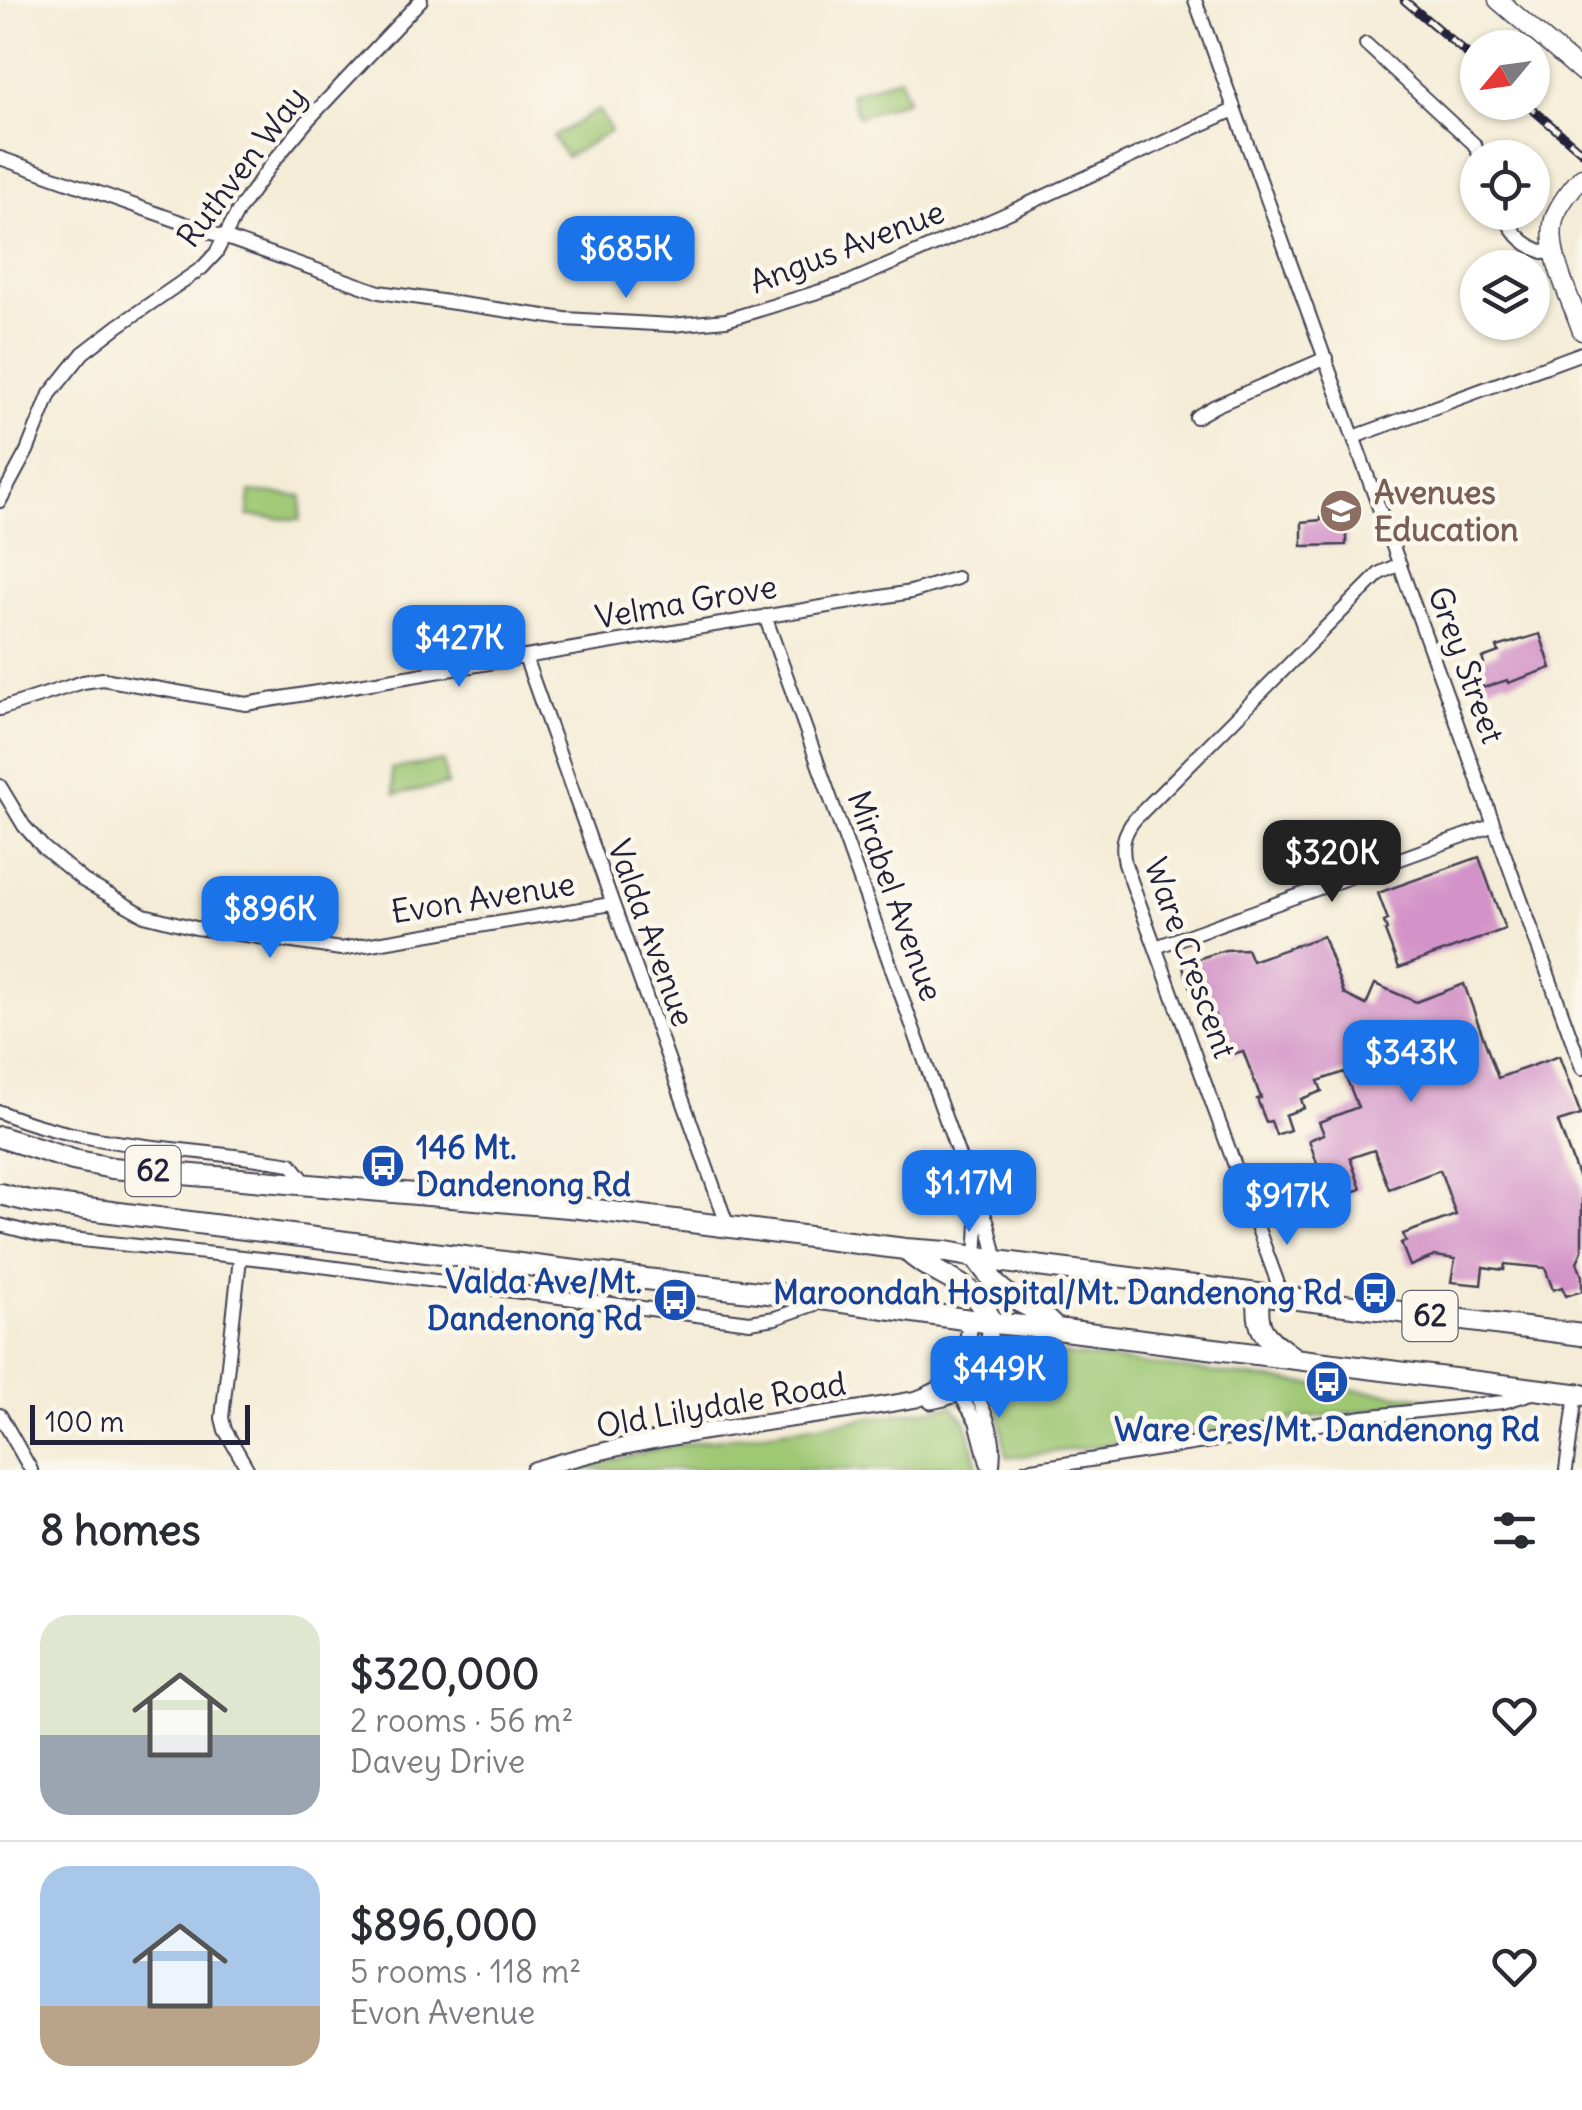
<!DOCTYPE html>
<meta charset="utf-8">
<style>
:root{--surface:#fff;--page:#f2f2f3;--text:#2b2b33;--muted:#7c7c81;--line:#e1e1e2;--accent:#1a73e8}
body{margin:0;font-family:Delius,sans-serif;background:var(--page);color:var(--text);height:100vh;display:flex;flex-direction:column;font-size:38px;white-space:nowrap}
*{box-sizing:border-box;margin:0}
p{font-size:32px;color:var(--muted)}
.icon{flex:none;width:55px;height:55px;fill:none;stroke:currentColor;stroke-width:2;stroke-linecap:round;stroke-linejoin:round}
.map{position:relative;height:1470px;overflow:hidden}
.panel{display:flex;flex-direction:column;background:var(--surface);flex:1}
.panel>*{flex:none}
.needle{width:65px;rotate:241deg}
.controls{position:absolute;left:1460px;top:30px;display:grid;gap:20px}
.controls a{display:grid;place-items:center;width:90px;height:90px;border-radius:50%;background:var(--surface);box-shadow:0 2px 8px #0004;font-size:50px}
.scale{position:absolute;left:30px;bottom:25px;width:220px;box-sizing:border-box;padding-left:10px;border:5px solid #22223b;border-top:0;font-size:28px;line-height:35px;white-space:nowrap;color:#22223b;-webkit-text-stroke:8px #fbf7ec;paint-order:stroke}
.price{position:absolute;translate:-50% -85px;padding:0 22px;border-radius:20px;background:var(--accent);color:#fff;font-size:32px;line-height:65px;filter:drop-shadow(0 2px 5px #0008)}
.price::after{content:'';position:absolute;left:50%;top:60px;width:30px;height:22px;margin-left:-15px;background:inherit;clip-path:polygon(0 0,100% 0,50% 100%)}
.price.on{background:#222;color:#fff}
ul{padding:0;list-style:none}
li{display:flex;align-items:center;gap:30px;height:250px;padding:0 40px}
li+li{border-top:2px solid var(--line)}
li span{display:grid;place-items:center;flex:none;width:280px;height:200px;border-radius:30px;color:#555}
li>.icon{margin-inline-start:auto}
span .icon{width:120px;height:120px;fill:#fffc;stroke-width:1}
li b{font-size:42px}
h2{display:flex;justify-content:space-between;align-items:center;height:120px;padding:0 40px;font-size:42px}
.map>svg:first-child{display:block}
</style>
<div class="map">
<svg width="1582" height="1470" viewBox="0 0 1582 1470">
<rect width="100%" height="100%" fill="#fbf7ec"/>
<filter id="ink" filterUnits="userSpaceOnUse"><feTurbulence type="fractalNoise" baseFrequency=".01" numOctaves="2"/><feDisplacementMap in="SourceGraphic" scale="20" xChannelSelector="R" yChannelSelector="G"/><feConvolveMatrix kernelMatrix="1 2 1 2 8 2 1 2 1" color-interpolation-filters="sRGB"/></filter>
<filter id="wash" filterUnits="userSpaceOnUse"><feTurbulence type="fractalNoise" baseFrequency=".0048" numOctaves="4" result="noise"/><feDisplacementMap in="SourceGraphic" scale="40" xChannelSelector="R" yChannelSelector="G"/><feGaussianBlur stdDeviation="2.25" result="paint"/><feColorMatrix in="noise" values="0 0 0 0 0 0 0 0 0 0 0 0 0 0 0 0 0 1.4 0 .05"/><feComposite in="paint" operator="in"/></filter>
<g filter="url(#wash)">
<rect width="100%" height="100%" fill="#f4ecd6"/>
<path fill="#9fc874" stroke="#607558" stroke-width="2.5" d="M900,77l7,23 -49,17 -8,-23z
M599,110l12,21 -45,26 -13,-20z
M250,492l52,4 -2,24 -52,-4z
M443,761l4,24 -52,9 -4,-25z
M1003,1347l438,53 -434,58 -10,-53 -13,-21 6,-20z
M953,1406l13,16 11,40 -4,8h-24v-5l-35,5 -340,-1 97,-23z"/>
<g id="blocks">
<path fill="#d393c8" d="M1321,516h12v5h13v24l-44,1v-24l19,-2z
M1540,634l11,34 -43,15 -1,-3 -24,8 -8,-22 9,-3 -2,-5 17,-6 -2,-5z
M1479,857l26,72 -106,39 -14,-37 2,-1 -3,-8 4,-2 -10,-27z
M1323,936l21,58 22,11 9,-21 41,18 48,-18 34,94 61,-22 22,59 -23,7 24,65v64l-5,11 5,14v15l-16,5 -4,-9 -9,3 -8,-22 -40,-4 -1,6 -21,-3 -2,18 -30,-3 4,-23 -20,-3 -25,10 -9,-23 5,-2 -3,-7 53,-19 -16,-45 -51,19 -15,-39 -24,8 11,31 -31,12 -21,-61 15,-6 -5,-12 39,-15 -14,-35 -26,9 4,10 -21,8 3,9 -19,7 5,15 -14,5 -5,-14 -5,1 -9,-23 4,-1 -18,-47 -14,4 -23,-63 -13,5 -11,-33 43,-14 22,-1 5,12z"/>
</g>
</g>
<g filter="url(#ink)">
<use href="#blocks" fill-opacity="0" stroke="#424052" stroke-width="2.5"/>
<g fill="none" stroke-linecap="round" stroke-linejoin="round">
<g stroke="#424052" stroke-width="16">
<path id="minor" d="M1195,0l387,1068
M1366,44l108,100 7,14
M0,158l379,134 186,27 107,6 54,-5 121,-37 152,-66 235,-107
M1503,212c10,24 27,39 52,43
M1196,417l19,-11 111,-48
M1354,437l228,-84
M0,501l27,-50 23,-57 33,-41 35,-27 84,-58 14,-15 22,-42 35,-49 36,-43 112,-119
M765,616l208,579 5,28 -2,35
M525,657l203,570
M0,709l83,-27 20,-3 143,25 665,-112 46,-14
M0,786l24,40 20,22 40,33 60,34 52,13 145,21 270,-45
M1156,947l338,-122
M0,1112c92,38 194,35 291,52l16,20
M980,1205l8,18 9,38
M0,1225l43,11 247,26 460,60 25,-4 46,-16
M240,1258l-18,160 3,12 23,40
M1278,1296l-1,-15 -152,-417c-4,-19 -2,-30 10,-45l236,-237 9,-9 20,-9
M969,1381c15,27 30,57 23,89
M959,1393l17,28 11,42
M0,1415l31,55
M1026,1470l337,-53 140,-15 29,-9
M1566,1470l10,-76"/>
</g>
<g stroke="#424052" stroke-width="19">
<path id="tertiary" d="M931,1401c8,-2 17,-3 24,-7 22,-10 33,-49 37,-71
M534,1470c125,-40 256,-47 383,-71 47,-18 49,-32 53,-80"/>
</g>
<g stroke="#424052" stroke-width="21">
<path id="secondary" d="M1498,0l84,72
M1582,177c-11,12 -21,24 -27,39 -11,33 16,83 27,115"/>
</g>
<g stroke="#424052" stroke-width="24">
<path id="primary" d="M0,1137l73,23 39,8 468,40 325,41 42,3 50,9 585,74
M0,1194l33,8 526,67 269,31 164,23 64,6 526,66
M905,1249c31,31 69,28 87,74
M976,1258l21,28 13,11 26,13 20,19
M1259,1295c-4,38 6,42 35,63"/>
</g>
<use href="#minor" stroke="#fff" stroke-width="12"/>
<use href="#tertiary" stroke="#fff" stroke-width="15"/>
<use href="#secondary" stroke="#fff" stroke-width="18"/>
<use href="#primary" stroke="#fff" stroke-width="20"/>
<g stroke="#22223b" stroke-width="9">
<path id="rail" d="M1404,0l74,63
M1524,102l58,50"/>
</g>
<use href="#rail" stroke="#fbf7ec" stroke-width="5" stroke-dasharray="15" stroke-linecap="butt"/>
</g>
</g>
<defs>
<g id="school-disc" transform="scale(2.25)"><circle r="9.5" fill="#8d6e63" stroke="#fbf7ec"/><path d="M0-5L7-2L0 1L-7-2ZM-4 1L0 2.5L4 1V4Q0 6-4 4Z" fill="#fff"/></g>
<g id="bus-disc" transform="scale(2.25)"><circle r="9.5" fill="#1a4fb4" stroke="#fbf7ec"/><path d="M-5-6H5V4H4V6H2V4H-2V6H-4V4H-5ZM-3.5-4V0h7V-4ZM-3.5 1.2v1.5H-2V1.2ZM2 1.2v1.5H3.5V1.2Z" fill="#fff"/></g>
</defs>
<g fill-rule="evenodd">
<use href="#school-disc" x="1341" y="511"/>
<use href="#bus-disc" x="383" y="1166"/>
<use href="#bus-disc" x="1375" y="1293"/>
<use href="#bus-disc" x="675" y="1300"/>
<use href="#bus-disc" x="1327" y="1382"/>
</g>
<g text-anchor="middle" stroke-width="9" stroke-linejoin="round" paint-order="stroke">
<g fill="#fbf7ec" stroke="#636270" stroke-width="2.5">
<rect x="125.5" y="1146" width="55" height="50" rx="8"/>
<rect x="1402.5" y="1291" width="55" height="50" rx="8"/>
</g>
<g font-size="30" font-weight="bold" fill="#22223b">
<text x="153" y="1181">62</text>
<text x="1430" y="1326">62</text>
</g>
<g font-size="32" fill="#22223b" stroke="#fbf7ec">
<text transform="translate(242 167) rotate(-53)" y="11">Ruthven Way</text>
<text transform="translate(847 247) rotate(-21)" y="11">Angus Avenue</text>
<text transform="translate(686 602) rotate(-10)" y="11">Velma Grove</text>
<text transform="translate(1466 665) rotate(70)" y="11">Grey Street</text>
<text transform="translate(895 896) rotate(70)" y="11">Mirabel Avenue</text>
<text transform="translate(483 898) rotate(-9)" y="11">Evon Avenue</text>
<text transform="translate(651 933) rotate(70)" y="11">Valda Avenue</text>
<text transform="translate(1190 958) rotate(70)" y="11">Ware Crescent</text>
<text transform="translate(721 1405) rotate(-10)" y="11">Old Lilydale Road</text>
</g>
<g font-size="32" font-weight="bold" fill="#785e54" stroke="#fbf7ec" text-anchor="start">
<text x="1374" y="504">Avenues<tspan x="1374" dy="37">Education</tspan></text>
</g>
<g font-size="32" font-weight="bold" fill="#164399" stroke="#fbf7ec" text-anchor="end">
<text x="416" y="1159" text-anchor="start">146 Mt.<tspan x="416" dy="37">Dandenong Rd</tspan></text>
<text x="642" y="1293">Valda Ave/Mt.<tspan x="642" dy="37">Dandenong Rd</tspan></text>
<text x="1342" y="1304">Maroondah Hospital/Mt. Dandenong Rd</text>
<text x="1327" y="1441" text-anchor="middle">Ware Cres/Mt. Dandenong Rd</text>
</g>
</g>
</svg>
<div class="controls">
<a><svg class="needle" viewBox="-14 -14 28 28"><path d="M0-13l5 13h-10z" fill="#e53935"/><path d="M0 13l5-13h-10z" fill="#7c7c81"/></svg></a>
<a><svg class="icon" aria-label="locate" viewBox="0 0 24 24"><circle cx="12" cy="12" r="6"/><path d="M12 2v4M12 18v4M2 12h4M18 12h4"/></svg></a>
<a><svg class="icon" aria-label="layers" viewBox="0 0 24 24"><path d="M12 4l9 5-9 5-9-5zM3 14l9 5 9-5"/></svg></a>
</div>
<div class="scale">100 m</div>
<b class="price" style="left:626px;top:301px">$685K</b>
<b class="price" style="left:459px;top:690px">$427K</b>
<b class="price on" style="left:1332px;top:905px">$320K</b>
<b class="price" style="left:270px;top:961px">$896K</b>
<b class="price" style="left:1411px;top:1105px">$343K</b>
<b class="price" style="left:969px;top:1235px">$1.17M</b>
<b class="price" style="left:1287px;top:1248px">$917K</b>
<b class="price" style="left:999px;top:1421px">$449K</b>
</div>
<section class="panel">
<h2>8 homes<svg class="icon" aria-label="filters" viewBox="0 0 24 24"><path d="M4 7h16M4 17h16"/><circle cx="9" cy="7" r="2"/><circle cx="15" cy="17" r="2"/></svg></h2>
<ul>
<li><span style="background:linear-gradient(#dfe7d0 60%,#9aa5b1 0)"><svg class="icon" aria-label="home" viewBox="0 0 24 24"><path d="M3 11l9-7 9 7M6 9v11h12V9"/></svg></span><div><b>$320,000</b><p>2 rooms · 56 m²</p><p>Davey Drive</p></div><svg class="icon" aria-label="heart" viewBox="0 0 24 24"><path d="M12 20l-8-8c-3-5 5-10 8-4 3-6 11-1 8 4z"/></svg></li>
<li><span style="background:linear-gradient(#a9c7e8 70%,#b9a48a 0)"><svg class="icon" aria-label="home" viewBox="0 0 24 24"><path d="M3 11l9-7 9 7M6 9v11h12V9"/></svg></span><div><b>$896,000</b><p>5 rooms · 118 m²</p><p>Evon Avenue</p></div><svg class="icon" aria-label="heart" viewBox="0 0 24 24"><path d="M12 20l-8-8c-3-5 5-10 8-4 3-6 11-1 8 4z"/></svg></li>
</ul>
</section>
